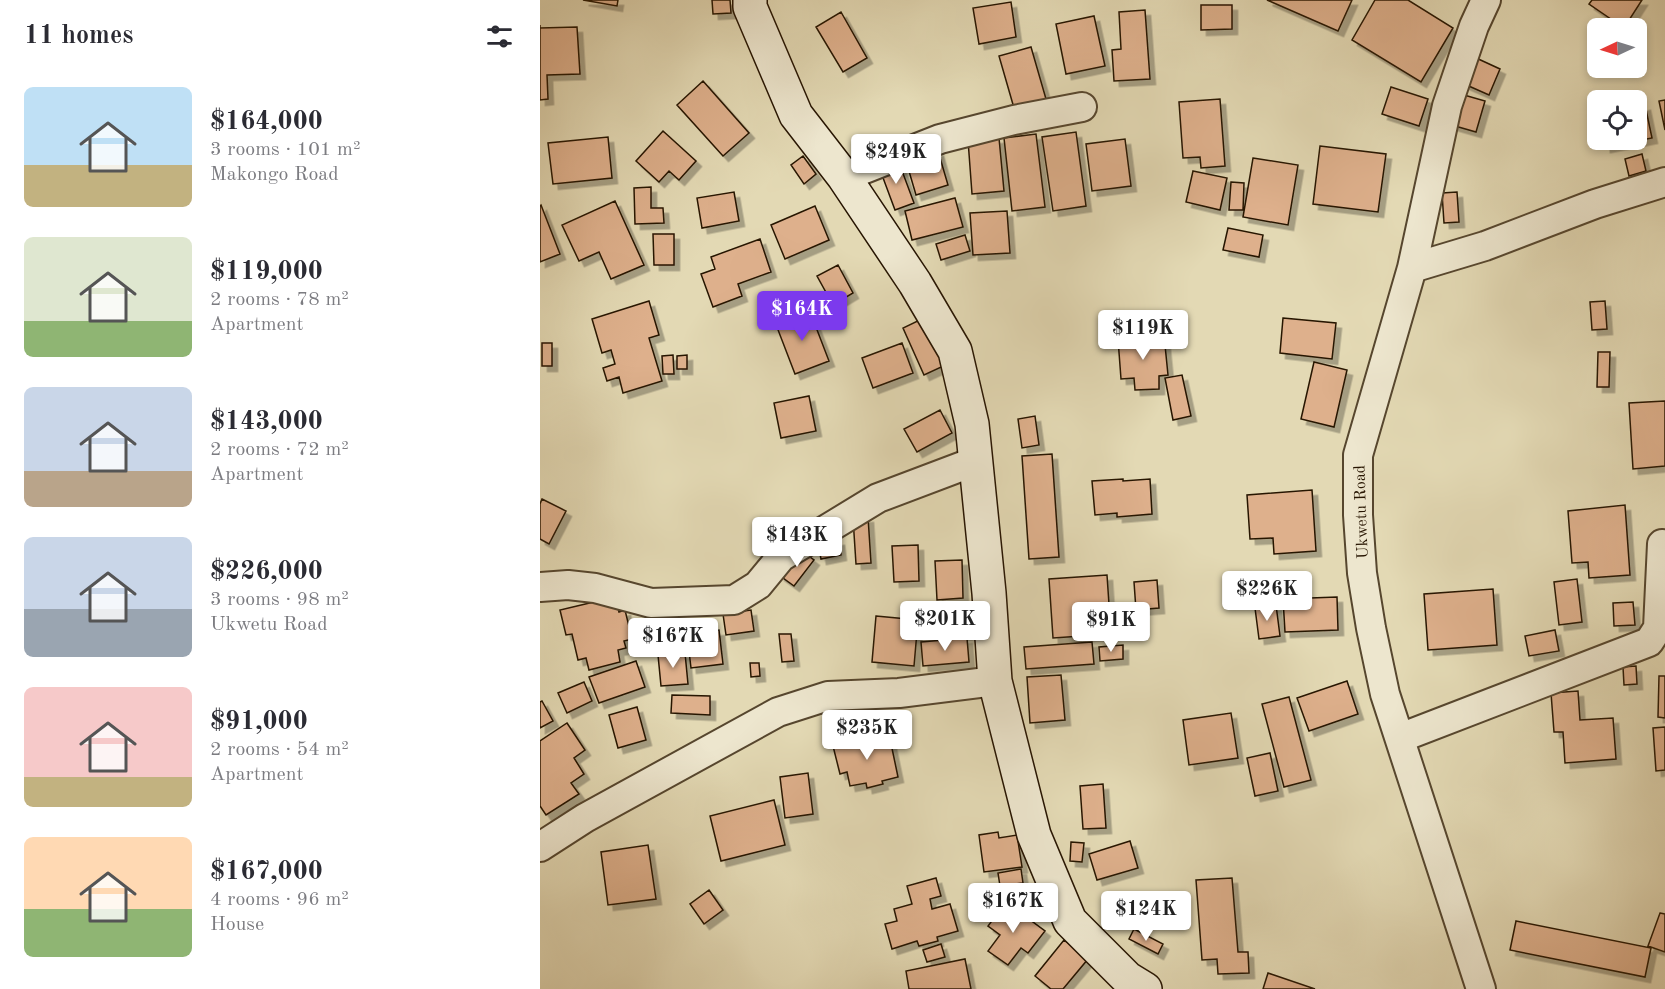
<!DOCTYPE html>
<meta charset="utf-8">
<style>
:root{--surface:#fff;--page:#f7f7f7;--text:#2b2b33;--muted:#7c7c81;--accent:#7c3aed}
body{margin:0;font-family:"Old Standard TT",serif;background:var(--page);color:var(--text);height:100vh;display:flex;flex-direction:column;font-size:22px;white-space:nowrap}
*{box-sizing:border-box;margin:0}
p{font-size:20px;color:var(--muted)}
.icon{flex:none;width:33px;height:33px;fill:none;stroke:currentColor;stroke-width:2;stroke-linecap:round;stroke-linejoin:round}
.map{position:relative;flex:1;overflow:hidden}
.sheet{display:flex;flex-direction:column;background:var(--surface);width:540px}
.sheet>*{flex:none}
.needle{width:39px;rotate:266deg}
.fabs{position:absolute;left:1047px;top:18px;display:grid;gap:12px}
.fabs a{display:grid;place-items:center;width:60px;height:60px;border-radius:9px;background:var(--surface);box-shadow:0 3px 9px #0003;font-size:30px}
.price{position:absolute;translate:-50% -51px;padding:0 14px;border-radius:6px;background:#fff;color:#222;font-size:20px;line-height:39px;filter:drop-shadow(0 2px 3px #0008)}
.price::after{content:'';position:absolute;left:50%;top:36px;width:18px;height:14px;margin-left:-9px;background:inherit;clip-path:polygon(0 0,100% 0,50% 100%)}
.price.selected{background:var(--accent);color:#fff}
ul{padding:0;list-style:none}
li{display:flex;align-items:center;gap:18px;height:150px;padding:0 24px}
li span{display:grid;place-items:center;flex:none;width:168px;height:120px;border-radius:9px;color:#555}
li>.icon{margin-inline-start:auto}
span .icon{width:72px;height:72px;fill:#fffc;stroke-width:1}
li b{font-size:26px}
h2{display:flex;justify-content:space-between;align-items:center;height:72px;padding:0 24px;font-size:26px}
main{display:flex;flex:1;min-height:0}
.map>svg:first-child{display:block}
</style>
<main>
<section class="sheet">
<h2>11 homes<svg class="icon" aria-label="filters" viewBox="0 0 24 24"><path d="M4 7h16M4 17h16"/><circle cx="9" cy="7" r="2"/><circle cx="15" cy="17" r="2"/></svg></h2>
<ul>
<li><span style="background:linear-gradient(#bfe0f5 65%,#c2b280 0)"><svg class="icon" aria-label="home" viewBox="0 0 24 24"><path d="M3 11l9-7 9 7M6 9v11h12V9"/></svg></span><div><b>$164,000</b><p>3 rooms · 101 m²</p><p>Makongo Road</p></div></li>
<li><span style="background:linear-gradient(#dfe7d0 70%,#8fb573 0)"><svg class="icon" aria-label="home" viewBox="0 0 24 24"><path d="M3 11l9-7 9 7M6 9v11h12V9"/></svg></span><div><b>$119,000</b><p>2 rooms · 78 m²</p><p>Apartment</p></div></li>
<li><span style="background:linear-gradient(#c9d6e8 70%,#b9a48a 0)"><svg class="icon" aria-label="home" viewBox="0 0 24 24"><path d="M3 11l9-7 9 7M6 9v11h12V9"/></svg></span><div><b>$143,000</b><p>2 rooms · 72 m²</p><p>Apartment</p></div></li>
<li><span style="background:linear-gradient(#c9d6e8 60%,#9aa5b1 0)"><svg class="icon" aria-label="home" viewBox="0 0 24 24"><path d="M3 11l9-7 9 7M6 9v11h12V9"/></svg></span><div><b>$226,000</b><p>3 rooms · 98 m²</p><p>Ukwetu Road</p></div></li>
<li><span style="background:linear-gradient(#f6c9c9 75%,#c2b280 0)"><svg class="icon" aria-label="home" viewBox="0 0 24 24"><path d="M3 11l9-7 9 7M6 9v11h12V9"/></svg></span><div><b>$91,000</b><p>2 rooms · 54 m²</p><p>Apartment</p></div></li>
<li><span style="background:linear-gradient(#ffd9b3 60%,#8fb573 0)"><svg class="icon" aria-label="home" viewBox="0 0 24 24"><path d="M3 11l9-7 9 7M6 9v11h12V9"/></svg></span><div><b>$167,000</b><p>4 rooms · 96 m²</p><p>House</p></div></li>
</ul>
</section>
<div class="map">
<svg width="1125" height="989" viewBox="0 0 1125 989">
<defs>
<filter id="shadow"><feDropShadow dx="5.5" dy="5.5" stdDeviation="0" flood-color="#0004"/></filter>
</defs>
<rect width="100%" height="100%" fill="#e3d9b4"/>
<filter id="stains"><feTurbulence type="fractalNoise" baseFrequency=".00333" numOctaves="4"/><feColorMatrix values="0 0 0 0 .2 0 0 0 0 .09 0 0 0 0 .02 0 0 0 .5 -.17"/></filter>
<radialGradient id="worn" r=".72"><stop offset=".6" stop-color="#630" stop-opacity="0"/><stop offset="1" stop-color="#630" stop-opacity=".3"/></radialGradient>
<path fill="#deb08c" stroke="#271502" stroke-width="1.5" filter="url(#shadow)" d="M43,0h35l-1,6z
M172,0h18l1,13 -18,1z
M727,0h85l-14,31z
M835,0h33l45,28 -32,54 -69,-42z
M1052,0h50l-18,28 -35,-24z
M471,2l5,35 -37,7 -6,-36z
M661,5h31v24l-31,1z
M605,10l5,69 -36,2 -2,-31 9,-1 -2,-37z
M301,12l26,46 -24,14 -27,-45z
M554,16l11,50 -39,8 -10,-50z
M0,25v3l37,-1 3,47 -33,1 1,24 -8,1z
M491,47l15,52 -32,9 -15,-52z
M934,57l26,12 -11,26 -27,-12z
M163,81l46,52 -26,23 -46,-51z
M851,87l37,12 -9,27 -37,-12z
M917,93l28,8 -9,31 -28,-8z
M680,99l5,67 -24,2 -1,-11 -17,1 -4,-56z
M1125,100v30l-6,-29z
M1105,105l7,33 -47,9 -1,-7h32v-33z
M123,131l33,30 -17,19 -10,-9 -10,11 -23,-21z
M536,132l10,74 -33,5 -11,-74z
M496,134l9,73 -33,4 -8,-73z
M68,137l4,41 -59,6 -5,-41z
M459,138l5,53 -32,3 -4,-54z
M585,139l6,47 -39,5 -6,-47z
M780,146l66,8 -8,58 -65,-8z
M398,151l10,34 -32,10 -10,-34z
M1102,154l4,17 -17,5 -4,-17z
M263,156l13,18 -12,10 -13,-19z
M713,158l45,7 -10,60 -45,-8z
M358,160l16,43 -19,7 -16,-43z
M653,171l34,7 -7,32 -34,-8z
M691,182l13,1 -1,27h-14z
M111,187v21h12l1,15 -29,1 -1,-36z
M194,192l5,29 -37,7 -5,-30z
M917,192l2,30 -15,1 -2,-30z
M415,198l8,29 -51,13 -7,-29z
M75,201l29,64 -33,14 -12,-27 -20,9 -17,-36z
M1,205l19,49 -20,8v-56z
M275,206l14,34 -44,19 -14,-34z
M467,211l3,42 -37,2 -3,-42z
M688,228l35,7 -4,22 -36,-7z
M113,234h21v31h-20z
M425,235l5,16 -29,9 -5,-16z
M220,239l11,33 -33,12 4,12 -29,11 -12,-33 14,-5 -4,-12z
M298,265l15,28 -20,12 -16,-29z
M109,301l10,34 -10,3 13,43 -39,12 -4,-16 -12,4 -4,-13 12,-4 -4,-14 -9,3 -10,-34z
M1065,301l2,28 -15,1 -2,-28z
M269,309l20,52 -34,13 -20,-52z
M388,316l22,47 -26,12 -21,-47z
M743,318l53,5 -4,36 -52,-6z
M624,335l4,40 -9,1v13l-24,1 -1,-12 -13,1 -3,-40z
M2,343h10v23h-10z
M362,343l11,30 -40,15 -11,-30z
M1058,352h12l-1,35h-12z
M133,355l1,19h-11l-1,-18z
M147,355v14h-10v-13z
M774,362l33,8 -13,57 -33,-8z
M642,375l9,41 -18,4 -8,-42z
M269,396l7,35 -35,7 -7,-35z
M1125,401v65l-32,3 -4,-66z
M400,410l12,23 -35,19 -13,-23z
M495,416l4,29 -17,3 -4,-29z
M512,454l7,103 -30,2 -7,-103z
M583,479v2l27,-2 2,35 -35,3v-4l-22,2 -3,-34z
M772,490l4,61 -42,3 -1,-16 -23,1 -3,-44z
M2,499l24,12 -17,33 -9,-5v-35z
M1085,505l5,70 -41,3 -1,-16 -16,1 -4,-52z
M328,517l3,46 -15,1 -3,-46z
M299,540l2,15 -20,4 -3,-15z
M378,545l1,36 -25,1 -2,-36z
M259,549l15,11 -20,26 -15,-11z
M422,560l1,38 -26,2 -2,-39z
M567,575l4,59 -58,4 -4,-59z
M756,577l2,12 -26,3 -2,-13z
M1037,579l5,43 -23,3 -5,-43z
M617,580l2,28 -23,2 -2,-28z
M953,589l4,56 -69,5 -4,-56z
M75,597l4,15 6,-2 7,29 -8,2 2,7 -8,2 2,12 -31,8 -3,-12 -8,2 -6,-26 -6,1 -6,-25z
M797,597l1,33 -53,2 -2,-33z
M1093,602l2,23 -21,1 -1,-23z
M426,604l1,30 -24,1v-30z
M736,605l4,31 -21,3 -4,-31z
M211,610l3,21 -28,4 -3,-21z
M336,616l42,4 -4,46 -42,-4z
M179,630l4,34 -32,4 -4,-34z
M1015,630l4,21 -30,5 -4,-20z
M239,634h12l3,27 -12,1z
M427,638l2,24 -46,4 -2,-24z
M552,642l2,22 -68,5 -2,-22z
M583,645v14l-23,2 -1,-14z
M145,653l3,31 -27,2 -3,-31z
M96,661l9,26 -46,16 -10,-26z
M210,663h9l1,13 -9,1z
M1096,666l1,18 -13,1 -1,-18z
M521,675l4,45 -35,3 -3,-46z
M1119,676h6v42l-7,-1z
M807,681l11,33 -49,17 -12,-33z
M44,682l8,19 -25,12 -9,-20z
M1038,691l2,29 33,-2 3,41 -51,4 -2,-31h-9l-3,-39z
M132,695l38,1v19l-39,-2z
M749,697l22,83 -27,7 -22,-83z
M2,701l11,20 -13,7v-26z
M97,707l9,33 -28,8 -9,-33z
M691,713l7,45 -49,7 -6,-45z
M27,723l18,27 -11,8 10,16 -13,9 8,11 -33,21 -6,-9v-65z
M1125,727v43l-9,1 -3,-43z
M349,734l9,43 -16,4 1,3 -16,4 -1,-5 -16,3 -3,-14 -7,2 -7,-28z
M730,753l8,38 -23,5 -8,-38z
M268,773l5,41 -28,4 -5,-41z
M563,784l3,44 -23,1 -3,-43z
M234,800l11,45 -64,16 -11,-45z
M458,832l1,6 18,-3 5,32 -38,5 -5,-37z
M590,841l8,27 -41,12 -8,-26z
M531,842l13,1 -2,19 -12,-1z
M108,845l8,54 -48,6 -7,-53z
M481,869l2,14 -23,3 -2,-13z
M396,878l5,18 -11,3 2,10 18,-5 8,27 -21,6 1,4 -19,5 -2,-5 -25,8 -7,-25 12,-3 -3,-12 18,-5 -5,-18z
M692,878l6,74h10l1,21 -31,1 -1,-15 -15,1 -6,-80z
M169,890l14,20 -19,14 -14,-20z
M466,902l39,29 -17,22 -7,-5 -13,17 -20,-14 12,-16 -12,-9z
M1120,913l5,1v38l-17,-6z
M976,921l135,27 -6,29 -135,-27z
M594,929l29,15 -5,10 -29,-15z
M524,940l24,19 -25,30h-12l-16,-13z
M401,944l4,13 -18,5 -4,-12z
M425,959l6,30h-62l-3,-18z
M728,973l47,16h-52z"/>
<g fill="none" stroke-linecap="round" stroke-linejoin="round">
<g stroke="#56462e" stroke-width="32">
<path id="street" d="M304,177l96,-38 74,-19 68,-13
M872,268l73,-22 110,-42 70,-22
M0,587l28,-2 27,3 56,15 83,-3 24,-15 23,-28 97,-59 98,-37
M860,738l249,-96 9,-14 4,-84
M0,847l45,-29 193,-106 50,-16 71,-3 96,-12
M941,989l-96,-295 -14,-66 -9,-55 -4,-58v-60l54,-187 35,-162 27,-80 12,-26"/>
</g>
<g stroke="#271502" stroke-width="36">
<path id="secondary" d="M210,0v7l46,108 48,62 71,106 40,68 17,73 17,169 6,88 39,154 36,86 57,57 18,11"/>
</g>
<use href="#street" stroke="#ede6ce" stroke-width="28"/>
<use href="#secondary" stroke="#ede6ce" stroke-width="33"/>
</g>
<g text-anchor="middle" stroke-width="6" stroke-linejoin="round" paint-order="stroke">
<g font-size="16" fill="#271502" stroke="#ede6ce">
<text transform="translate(820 512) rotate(-92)" y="6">Ukwetu Road</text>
</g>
</g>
<rect width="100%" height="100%" filter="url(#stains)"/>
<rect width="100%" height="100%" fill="url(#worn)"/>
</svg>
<div class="fabs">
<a><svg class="needle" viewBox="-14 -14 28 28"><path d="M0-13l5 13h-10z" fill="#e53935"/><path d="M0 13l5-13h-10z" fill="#7c7c81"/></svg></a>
<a><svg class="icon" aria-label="locate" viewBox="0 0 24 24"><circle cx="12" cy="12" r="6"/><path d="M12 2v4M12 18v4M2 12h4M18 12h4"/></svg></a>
</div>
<b class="price" style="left:356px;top:185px">$249K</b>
<b class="price selected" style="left:262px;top:342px">$164K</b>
<b class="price" style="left:603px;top:361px">$119K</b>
<b class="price" style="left:257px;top:568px">$143K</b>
<b class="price" style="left:727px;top:622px">$226K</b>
<b class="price" style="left:405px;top:652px">$201K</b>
<b class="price" style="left:571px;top:653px">$91K</b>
<b class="price" style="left:133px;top:669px">$167K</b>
<b class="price" style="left:327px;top:761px">$235K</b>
<b class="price" style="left:473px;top:934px">$167K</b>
<b class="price" style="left:606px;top:942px">$124K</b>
</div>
</main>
